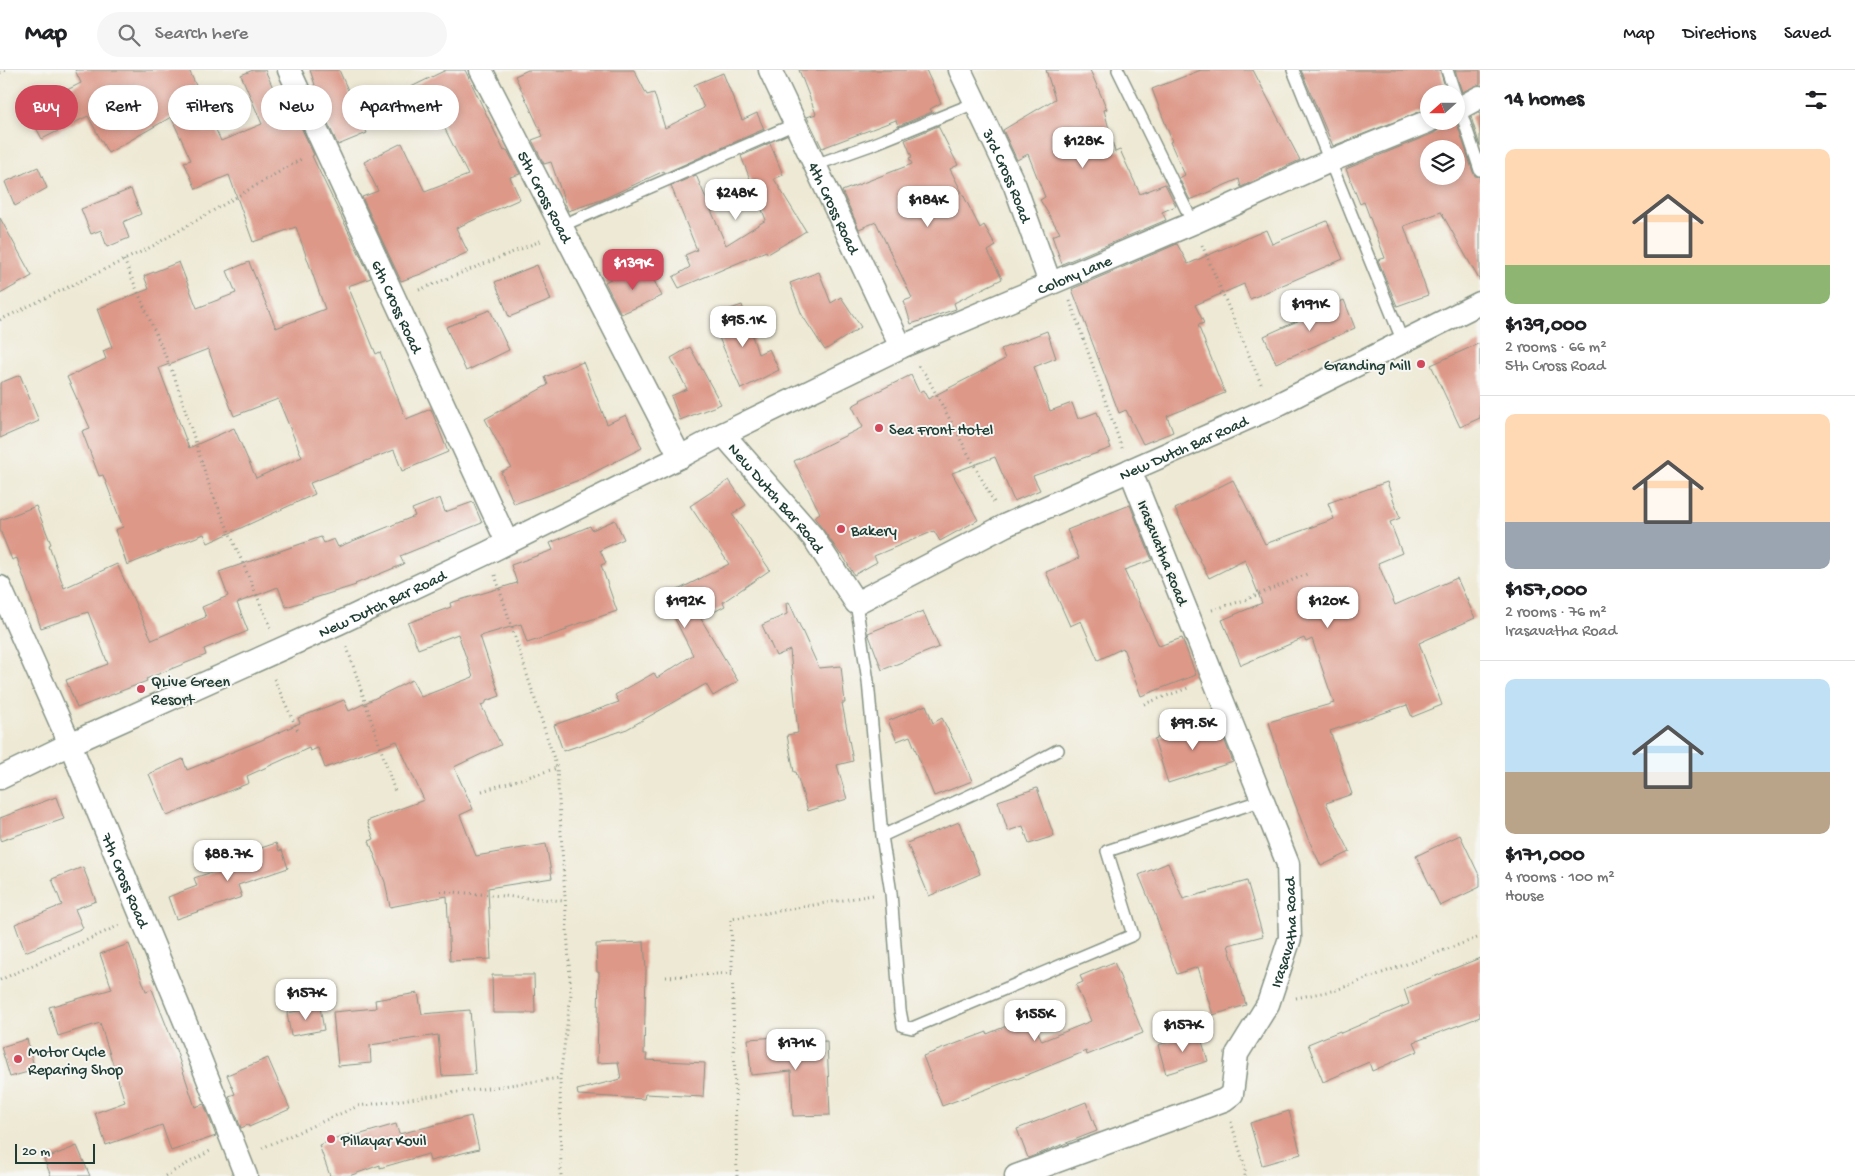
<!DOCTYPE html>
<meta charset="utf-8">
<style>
:root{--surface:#fff;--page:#f6f6f6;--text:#202124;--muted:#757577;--line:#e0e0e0;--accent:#d1495b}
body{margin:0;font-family:"Gochi Hand",sans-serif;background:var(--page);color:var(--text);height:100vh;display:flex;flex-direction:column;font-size:19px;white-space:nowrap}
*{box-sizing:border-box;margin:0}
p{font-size:16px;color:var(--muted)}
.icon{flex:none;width:28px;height:28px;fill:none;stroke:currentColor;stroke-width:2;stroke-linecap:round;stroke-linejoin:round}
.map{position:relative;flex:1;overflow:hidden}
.details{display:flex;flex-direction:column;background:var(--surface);width:375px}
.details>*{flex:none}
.top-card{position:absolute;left:15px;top:15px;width:475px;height:45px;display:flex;gap:10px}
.needle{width:32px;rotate:249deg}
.buttons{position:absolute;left:1420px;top:15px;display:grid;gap:10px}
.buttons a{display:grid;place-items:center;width:45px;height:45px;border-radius:50%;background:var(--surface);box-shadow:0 2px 8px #0003;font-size:25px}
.scale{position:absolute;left:15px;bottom:12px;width:80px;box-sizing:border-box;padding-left:5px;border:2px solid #1f3d34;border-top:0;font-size:14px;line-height:18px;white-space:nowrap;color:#1f3d34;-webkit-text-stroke:4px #f6f6f2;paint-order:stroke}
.price{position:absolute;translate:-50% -42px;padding:0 11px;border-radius:10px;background:#fff;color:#222;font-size:16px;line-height:32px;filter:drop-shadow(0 1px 2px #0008)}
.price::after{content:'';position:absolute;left:50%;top:30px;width:15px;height:11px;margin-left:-8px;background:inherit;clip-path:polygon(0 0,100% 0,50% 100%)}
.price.selected{background:var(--accent);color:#fff}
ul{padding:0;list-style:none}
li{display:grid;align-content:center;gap:10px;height:265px;padding:0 25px}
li+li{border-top:1px solid var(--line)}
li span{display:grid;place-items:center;height:155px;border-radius:10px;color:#555}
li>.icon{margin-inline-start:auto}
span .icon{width:90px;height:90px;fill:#fffc;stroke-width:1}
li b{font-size:21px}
h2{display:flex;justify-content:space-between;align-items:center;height:60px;padding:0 25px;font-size:21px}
.tag{padding:0 18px;border-radius:22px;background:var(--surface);box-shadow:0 2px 8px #0003;font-size:18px;line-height:45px}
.tag.selected{background:var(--accent);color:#fff}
header{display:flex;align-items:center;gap:30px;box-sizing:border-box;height:70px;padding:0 25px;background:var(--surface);border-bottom:1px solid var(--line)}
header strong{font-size:24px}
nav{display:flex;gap:28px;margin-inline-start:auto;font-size:18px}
.search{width:350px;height:45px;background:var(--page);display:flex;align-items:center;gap:12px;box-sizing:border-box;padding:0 18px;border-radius:28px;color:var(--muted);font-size:19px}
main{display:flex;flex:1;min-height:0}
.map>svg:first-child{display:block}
</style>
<header>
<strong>Map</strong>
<div class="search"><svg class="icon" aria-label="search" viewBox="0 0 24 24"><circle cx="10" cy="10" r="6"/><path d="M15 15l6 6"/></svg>Search here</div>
<nav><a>Map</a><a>Directions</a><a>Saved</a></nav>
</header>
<main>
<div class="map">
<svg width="1480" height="1106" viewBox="0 0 1480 1106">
<rect width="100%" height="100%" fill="#f6f6f2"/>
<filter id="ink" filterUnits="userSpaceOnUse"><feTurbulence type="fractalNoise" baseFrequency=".02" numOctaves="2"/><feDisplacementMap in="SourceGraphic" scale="10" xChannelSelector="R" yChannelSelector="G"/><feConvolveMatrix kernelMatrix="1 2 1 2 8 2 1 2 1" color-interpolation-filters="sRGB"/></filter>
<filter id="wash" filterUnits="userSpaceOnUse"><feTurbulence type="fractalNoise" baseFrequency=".0096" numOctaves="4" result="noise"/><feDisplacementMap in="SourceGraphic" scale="20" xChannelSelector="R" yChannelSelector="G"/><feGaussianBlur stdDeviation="1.12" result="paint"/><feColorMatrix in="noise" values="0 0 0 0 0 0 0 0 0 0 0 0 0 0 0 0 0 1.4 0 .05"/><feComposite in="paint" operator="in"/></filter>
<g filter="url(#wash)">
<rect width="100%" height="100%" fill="#eee9d4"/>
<g id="blocks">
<path fill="#dd9888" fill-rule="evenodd" d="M75,0h114l32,71 41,-17 -21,-49 12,-5h12l14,31 8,-4 27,58 -2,1 59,122 -23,8 28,68 4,-2 26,67 25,-10 17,43 -46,19 -8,-21 -84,33 5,11 -107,49 -4,-9 -77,31 -12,-35 8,-3 -20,-52 -4,1 -17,-45 8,-3 -23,-51 39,-18 -3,-8 9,-4 -15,-38 52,-20 -5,-13 35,-14 18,46 39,-15 -9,-22 22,-9 27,66 49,-19 -29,-82 -43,15 -24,-67 -33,14 -12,-27 7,-2 -20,-43 -63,36 -20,-37 -46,23 -15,-29 54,-27zM208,279l26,67 44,-17 24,58 -46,21 -22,-50 -45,20 -30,-80z
M310,0h29l28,63 -29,12 -27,-58 4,-2z
M446,0h19l39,81 3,-1 13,24 -10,3 10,22 -64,29 12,24 -47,22 -20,7 -39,-84 16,-6 -14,-29 38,-19 23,49 43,-17 -37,-74 -13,6 -9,-19z
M528,0h106l13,25 7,-2 11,35 39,-20 -10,-23 29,-12 19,47 15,-7 7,16 -99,44 -1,-2 -63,29 -33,11 -17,-49 -7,2 -12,-24 11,-4 -28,-60z
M799,0h127l15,33 -11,6 2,3 -34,14 -2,-6 -74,28 -15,-31 9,-3z
M1046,0h44l17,39 -3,1 11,42 5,-2 20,44 25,-10 11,22 -14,6 4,8 -104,44 -10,-28 8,-3 -20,-33 5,-3 -17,-43 -11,6 -14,-30 52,-31z
M1201,0h52l47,90 -59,27 -2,-8 -49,21 -11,-22 6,-3 -15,-33 2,-1 -20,-52z
M1301,0h139l7,24h-18v14l-96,38z
M1455,0h25v14l-18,8z
M1480,42v34l-9,-29z
M1442,51l15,2 16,49 2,4 5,1v104l-39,-69 -37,14 24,69 -31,11 -19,-46 7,-2 -21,-56 -4,2 -14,-35 88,-36 6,-4zM1429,79h27v27h-27z
M938,56l20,39 -8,4 30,59 4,-3 12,21 -8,5 14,28 -48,24 2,6 -45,15 -7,-23 8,-3 -36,-76 -17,7 -17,-38 70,-27 -3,-6 3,-1 -7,-17z
M770,73l13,32 -9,4 32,52 -38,23 -2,-3 -87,37 -6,-11 17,-10 -5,-12 12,-5 -26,-64 25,-11 30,70 40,-25 -25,-64z
M38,97l9,21 -32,18 -10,-24z
M131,119l10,25 -18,8 6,16 -22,9 -6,-17 -10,4 -10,-25z
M0,148l32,58 -32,18z
M1327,151l16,38 -93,40 -6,-15 -49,21 9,18 -6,2 27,68 -58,23 6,16 -30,12 -17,-34 -7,3 -47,-124 105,-45 11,20 78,-34 6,14z
M537,195l14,35 -42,17 -14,-35z
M648,199l14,27 -41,18 -16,-32 17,-9 4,8z
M819,202l12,31 10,-6 20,30 -36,23 -23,-35 -12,-32z
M1344,230l11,28 -79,35 -12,-27z
M742,235l16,49 11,-5 10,21 -38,19 -24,-56 2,-1 -6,-17z
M490,240l19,40 -43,21 -20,-44z
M1047,261l9,27 -22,9 16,44 22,-8 6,16 19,-7 14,36 -78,28 7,14 -26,11 -19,-44 -43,16 26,47 -38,21 -6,-10 -60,25 3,6 -23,13 -12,-21 -1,1 -27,-38 6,-4 -26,-52 69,-34 -11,-21 9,-5 -1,-1 51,-25 8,17 4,-2 5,9 77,-40 -4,-10z
M1480,273v75l-20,9 -29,-62z
M690,277l31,57 -41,16 -9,-24 16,-7 -16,-31z
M583,292l24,62 19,-9 16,33 -63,32 -65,24 -13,-32 10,-5 -26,-48 63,-34 -3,-8z
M20,305l19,46 -39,17v-55z
M729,410l17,25 -14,9 38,56 -47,32 2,4 -24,13 37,62 -25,15 -7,-12 -79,45 -64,22 -9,-26 65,-23 -4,-7 39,-22 3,5 36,-23 -29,-58 65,-33 -39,-58z
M1233,410l32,64 69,-25 -6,-16 59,-21 13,36 -10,4 12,31 -24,10 17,42 62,-27 18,40 -56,25 23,62 -30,12 -5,-12 -77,26 22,63 -26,9 24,49 -29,14 -14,-30 -19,-51 -19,-63 65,-19 -22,-64 -6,3 -2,-4 -63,27 -19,-45 40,-17 -17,-43 -36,18 -34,-69z
M440,428l5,14 28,-10 9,21 -82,33 4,8 -49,20 1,1 -70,22 -8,-20 -41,16 11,28 -44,18 2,6 -60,24 1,2 -70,27 -11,-28 42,-16 -20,-52 -47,16 -24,-70 -5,2 -12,-30v-10l36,-14 15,38 -2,1 15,43 53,-24 35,76 54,-23 -4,-10 26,-11 -9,-24 102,-35 3,6 10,-4 4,8 77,-31 -3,-7z
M1130,435l22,55 -28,10 35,76 23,-8 14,37 -55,21 -18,-48 -25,12 -17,-39 -11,5 -24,-54 33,-14 -12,-28z
M615,450l9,19 -24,11 6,13 -5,2 16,46 -51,17 1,2 -40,13 -6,-19 -41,12 20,60 -14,5v2l-5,2 20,40 -47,22 19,42 -13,6 16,41 70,-12 6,34 -64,10 3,71 -41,2 -3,-65 -57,11 -5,-25 -16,-41 5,-2 -7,-18 57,-21 -27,-59 -72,27 -7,-20 -8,3 -1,-3 -62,28 2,7 -82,33 -18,-42 34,-15 4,11 68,-27 45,-20 -2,-5 46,-18 5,11 63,-31 9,17 52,-20 -15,-43 -40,15 -10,-26 43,-16 -1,-4 67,-20 -6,-18 42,-15 -3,-7 40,-17 2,4z
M789,532l30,66 22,-2 4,37h-3l11,58 -16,4 10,34 -39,12 -12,-39h-2l-7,-37 11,-2 -8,-83 -14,6 -14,-31 25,-11 -1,-11z
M923,541l16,36 -57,23 -14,-37z
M926,635l7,18 9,-5 22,43 8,20 -38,15 -24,-60 -13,5 -9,-20z
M1216,649l17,43 -65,21 -14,-44z
M1037,718l17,48 -25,8 -6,-18 -15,5 -10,-30z
M56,727l8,22 -64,22v-23z
M959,752l21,52 -51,22 -22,-53z
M1460,765l20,42v10l-40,19 -24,-50z
M276,773l3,8 3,-1 6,18 -50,17 4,12 -66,22 -8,-22 29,-11 -3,-8 55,-18 -3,-7z
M1168,793l15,36 64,-18 16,55 -35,9 18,60 -33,10 -15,-48 -21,7 -22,-60 -16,-39z
M83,797l13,34 -21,8 8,19 -58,24 -10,-28 47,-19 -10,-26z
M644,872l2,28 -2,84h3l-1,6 59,3 -2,34 -58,-3 -1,5 -66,-4 -1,-5 44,-11 -3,-17 -21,1 2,-91h-2l-1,-28z
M129,874l17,47 6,-2 24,61 19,57 9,-3 12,32 -45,15 -9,-26 -56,20 -11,-32 30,-11 -25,-79 -42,13 -9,-29 63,-18 -12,-35z
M1480,888v59l-66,25 4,9 -46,20 -3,-9 -46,20 -15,-38 32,-13 1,2 68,-29 -5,-15z
M1114,892l29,71 -56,22 -1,-4 -69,28 -1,-1 -74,28 -19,-50 64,-24v2l44,-18 11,25 49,-20 -15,-36 7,-3 -3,-6z
M492,905h42l1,38h-42z
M418,923l4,21 48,-4 5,64 -33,2 -4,-41 -68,10 1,18 -33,3 -5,-54 43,-4 -1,-8z
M320,937l4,23 -33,6 -4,-23z
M1199,962l9,29 -42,13 -8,-29z
M778,967v6l49,-2 3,74 -37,1 -2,-45 -40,4 -3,-36z
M27,969l8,31 -25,7 -9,-30z
M268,988l22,51 -41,18 -1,-2 -7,3 -12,-32 6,-2 -8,-19z
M1086,1032l11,29 -69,27 -11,-29z
M1289,1041l12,43 -39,11 -12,-42z
M471,1046l8,33 -49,12 -2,-7 -48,14v-3l-31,11h-19l-11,-31 31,-11 1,3 45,-13 3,10z
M77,1076l13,30h-39l-7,-17z"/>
</g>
</g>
<g filter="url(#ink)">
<use href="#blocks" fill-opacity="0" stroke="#869384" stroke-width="1"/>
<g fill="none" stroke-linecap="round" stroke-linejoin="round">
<g stroke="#869384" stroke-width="14">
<path id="service" d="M1118,0l75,153
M1293,0l110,272
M1447,0l8,24
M1459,36l21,64
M815,95l56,-20 104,-42
M561,156l234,-102
M856,533l12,78 14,155 9,57 9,117 3,16 9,2 221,-93 -26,-84 156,-51
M882,766l119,-55 57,-31"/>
</g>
<g stroke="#869384" stroke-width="25">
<g id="minor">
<path id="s1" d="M289,0l218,472"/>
<path id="s2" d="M481,0l199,387"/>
<path id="s3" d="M770,0l131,277"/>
<path id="s4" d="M960,0l55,116 35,97"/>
<path d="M1456,40l24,-13"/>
<path id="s5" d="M723,364l178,-87 292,-124 137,-62 99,-40"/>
<path id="s6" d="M0,517l70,157 123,297 53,135"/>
<path id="s7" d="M0,708l70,-34 269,-121 148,-70 193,-96 43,-23 90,103 43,66 150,-78 265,-117 209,-105"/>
<path id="s8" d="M1016,1106l208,-76 8,-6 5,-40 31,-50 22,-66 -2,-74 -158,-394"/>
</g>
</g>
<path stroke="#869384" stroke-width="3" stroke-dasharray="1 4" stroke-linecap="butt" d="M0,3l6,-3
M1202,175l60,141
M124,190l51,118 35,110 61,140
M419,220l124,-50
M1070,231l52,147
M0,250l151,-73 152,-89
M918,296l8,9 69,129
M495,505l62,193 14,226 -11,84 1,98
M1212,540l33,-10 62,-26
M347,577l48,145
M274,609l24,52
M1144,634l47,-17
M482,721l75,-23
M441,821l124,10
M666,907l66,-4
M0,910l120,-55
M1296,928l40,-8 144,-53
M1231,1052l14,45v9
M262,1078l96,-42 202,-28
M165,1106l45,-25
M737,1106l-6,-257 142,-24"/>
<use href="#service" stroke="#fff" stroke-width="11"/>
<use href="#minor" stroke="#fff" stroke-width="22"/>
</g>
</g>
<g fill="#d1495b" stroke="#f6f6f2" stroke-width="2">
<circle cx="1421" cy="294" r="5"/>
<circle cx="879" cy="358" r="5"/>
<circle cx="841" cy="459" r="5"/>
<circle cx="141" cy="619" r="5"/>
<circle cx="18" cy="989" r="5"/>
<circle cx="331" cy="1069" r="5"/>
</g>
<g text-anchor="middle" stroke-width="4" stroke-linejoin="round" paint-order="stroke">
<g font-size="16" fill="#1f3d34" stroke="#f6f6f2">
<text dy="6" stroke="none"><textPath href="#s4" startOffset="116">3rd Cross Road</textPath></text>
<text dy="6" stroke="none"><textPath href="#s2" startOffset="142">5th Cross Road</textPath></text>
<text dy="6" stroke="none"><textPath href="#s3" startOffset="152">4th Cross Road</textPath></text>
<text dy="6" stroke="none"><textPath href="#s5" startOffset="386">Colony Lane</textPath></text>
<text dy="6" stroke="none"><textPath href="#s1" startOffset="260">6th Cross Road</textPath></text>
<text dy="6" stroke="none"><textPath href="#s7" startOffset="1379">New Dutch Bar Road</textPath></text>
<text dy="6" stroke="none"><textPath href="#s7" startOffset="884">New Dutch Bar Road</textPath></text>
<text transform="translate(1164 482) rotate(68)" y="6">Irasavatha Road</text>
<text dy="6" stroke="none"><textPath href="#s7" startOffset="420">New Dutch Bar Road</textPath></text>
<text dy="6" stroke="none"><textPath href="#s6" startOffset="319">7th Cross Road</textPath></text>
<text dy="6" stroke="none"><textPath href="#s8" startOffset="405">Irasavatha Road</textPath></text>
</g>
<g font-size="16" fill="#1f3d34" stroke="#f6f6f2" text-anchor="start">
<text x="1411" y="300" text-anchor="end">Granding Mill</text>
<text x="889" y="364">Sea Front Hotel</text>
<text x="851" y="465">Bakery</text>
<text x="151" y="616">QLive Green<tspan x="151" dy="18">Resort</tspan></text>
<text x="28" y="986">Motor Cycle<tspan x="28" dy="18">Reparing Shop</tspan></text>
<text x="341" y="1075">Pillayar Kovil</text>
</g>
</g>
</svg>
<div class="buttons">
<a><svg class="needle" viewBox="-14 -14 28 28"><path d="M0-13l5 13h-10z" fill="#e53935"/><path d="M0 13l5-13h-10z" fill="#757577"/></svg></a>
<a><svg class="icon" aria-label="layers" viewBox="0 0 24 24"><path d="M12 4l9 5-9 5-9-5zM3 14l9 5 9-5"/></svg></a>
</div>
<div class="scale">20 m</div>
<b class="price" style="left:1083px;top:99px">$128K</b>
<b class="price" style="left:736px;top:151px">$248K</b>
<b class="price" style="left:928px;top:158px">$184K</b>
<b class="price selected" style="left:633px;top:221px">$139K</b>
<b class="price" style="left:1310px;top:262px">$191K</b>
<b class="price" style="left:743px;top:278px">$95.1K</b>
<b class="price" style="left:685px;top:559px">$192K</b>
<b class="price" style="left:1328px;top:559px">$120K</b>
<b class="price" style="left:1193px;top:681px">$99.5K</b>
<b class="price" style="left:228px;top:812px">$88.7K</b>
<b class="price" style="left:306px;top:951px">$157K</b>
<b class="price" style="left:1035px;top:972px">$155K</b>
<b class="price" style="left:1183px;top:983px">$157K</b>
<b class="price" style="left:796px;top:1001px">$171K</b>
<div class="top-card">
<a class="tag selected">Buy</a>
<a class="tag">Rent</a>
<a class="tag">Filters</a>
<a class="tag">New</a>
<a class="tag">Apartment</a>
</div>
</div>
<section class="details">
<h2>14 homes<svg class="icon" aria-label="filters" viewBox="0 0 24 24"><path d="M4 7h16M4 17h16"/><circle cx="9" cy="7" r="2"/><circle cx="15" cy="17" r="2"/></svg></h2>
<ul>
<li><span style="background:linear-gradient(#ffd9b3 75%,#8fb573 0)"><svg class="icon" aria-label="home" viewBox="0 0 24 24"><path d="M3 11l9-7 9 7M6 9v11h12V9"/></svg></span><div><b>$139,000</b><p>2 rooms · 66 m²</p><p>5th Cross Road</p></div></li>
<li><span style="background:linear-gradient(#ffd9b3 70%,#9aa5b1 0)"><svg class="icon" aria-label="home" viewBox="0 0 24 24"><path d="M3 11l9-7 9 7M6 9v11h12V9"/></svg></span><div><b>$157,000</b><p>2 rooms · 76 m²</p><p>Irasavatha Road</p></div></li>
<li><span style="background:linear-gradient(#bfe0f5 60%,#b9a48a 0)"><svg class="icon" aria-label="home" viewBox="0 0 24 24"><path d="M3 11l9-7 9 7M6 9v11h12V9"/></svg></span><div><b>$171,000</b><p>4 rooms · 100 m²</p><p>House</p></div></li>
</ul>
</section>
</main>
